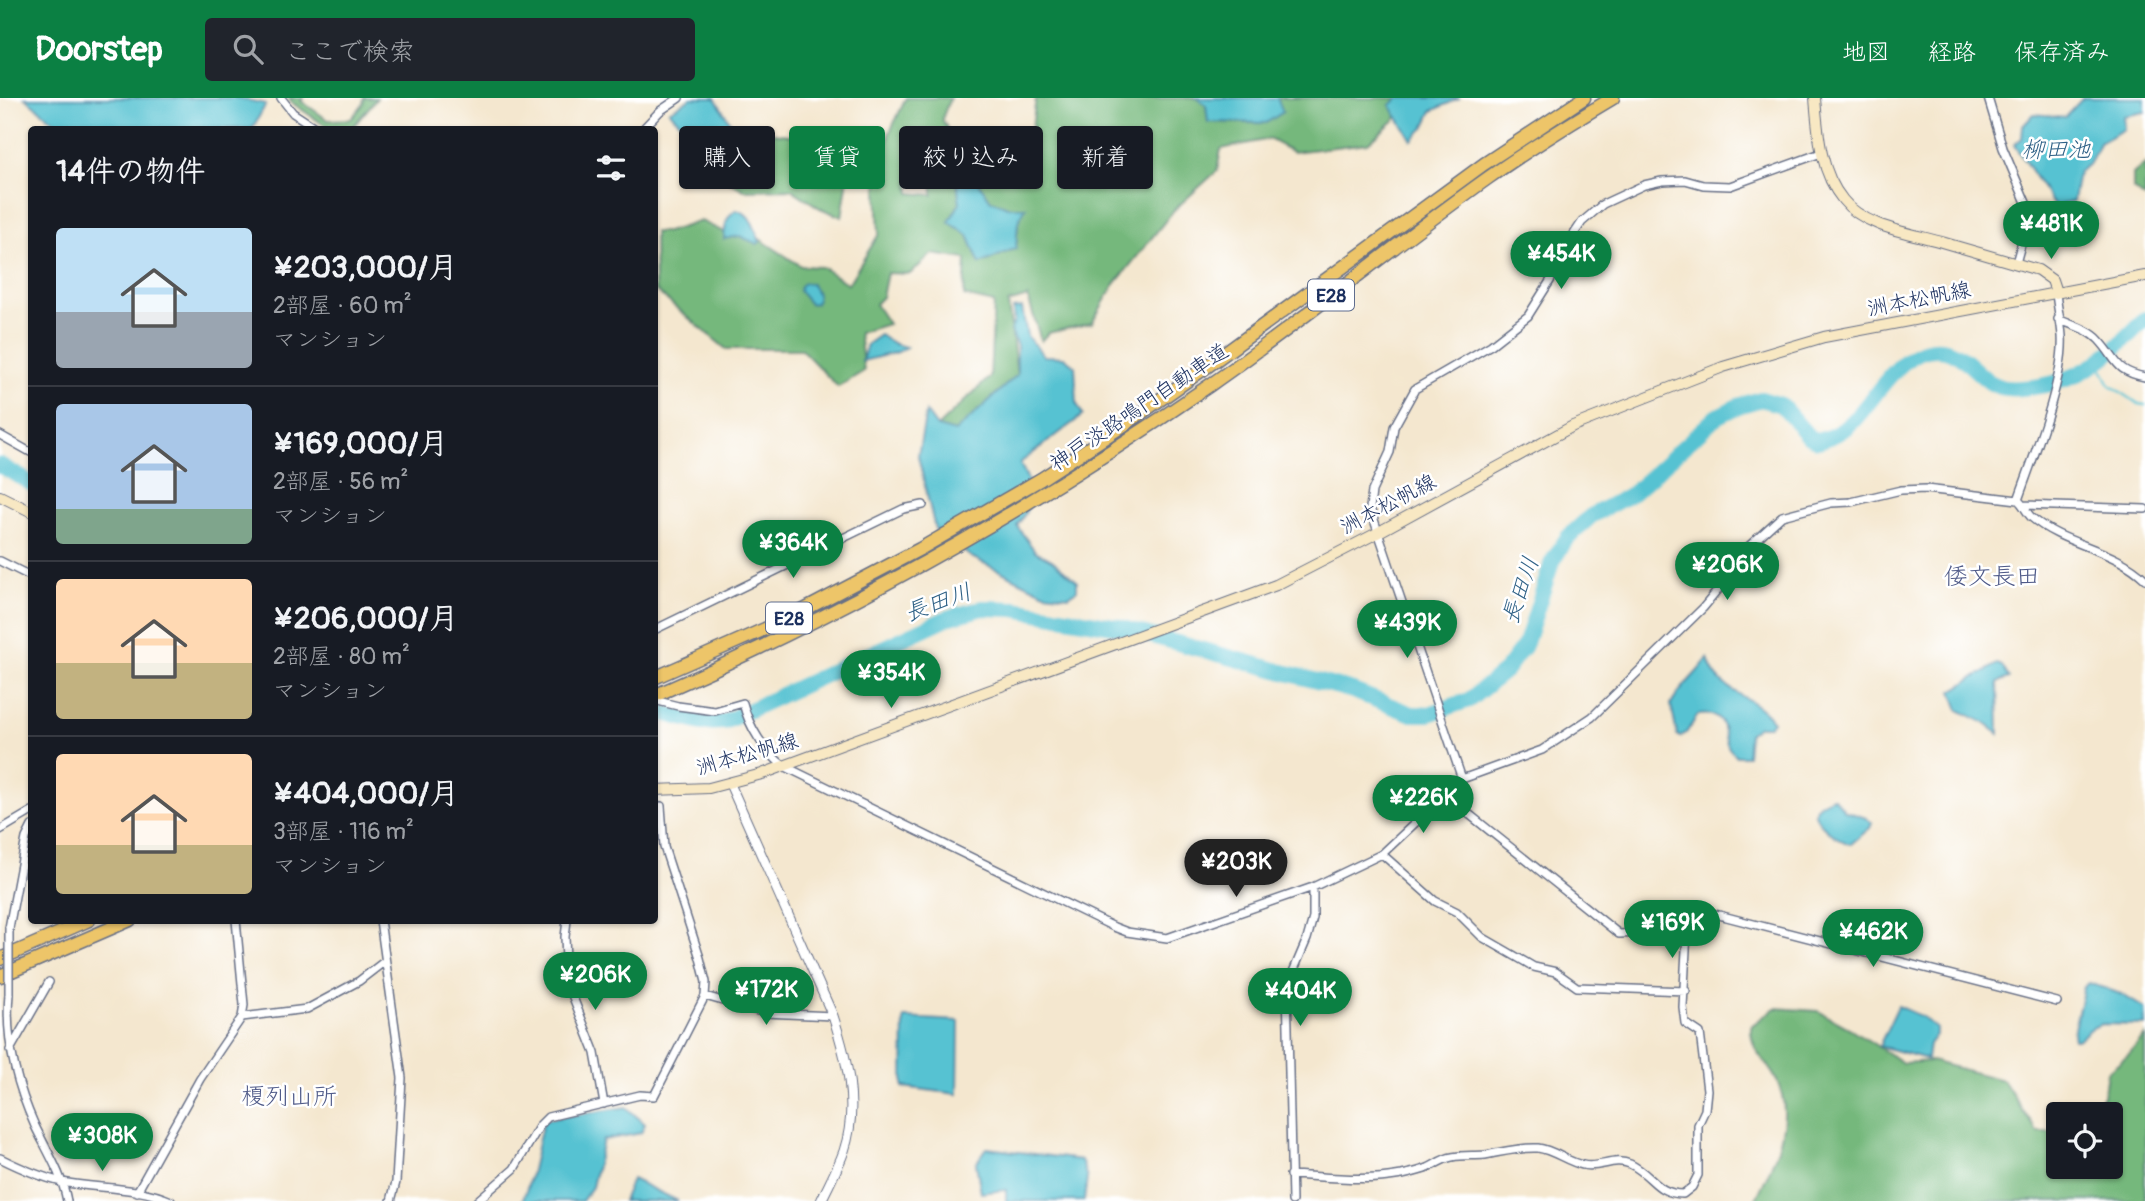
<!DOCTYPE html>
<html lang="ja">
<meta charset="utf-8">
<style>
:root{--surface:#171b24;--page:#20242c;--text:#f1f3f6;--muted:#9ea1a6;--line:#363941;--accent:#0b8043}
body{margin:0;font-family:Pangolin,"Klee One",sans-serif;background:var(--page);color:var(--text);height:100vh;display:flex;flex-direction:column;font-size:26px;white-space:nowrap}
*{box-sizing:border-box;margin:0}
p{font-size:23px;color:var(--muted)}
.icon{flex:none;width:38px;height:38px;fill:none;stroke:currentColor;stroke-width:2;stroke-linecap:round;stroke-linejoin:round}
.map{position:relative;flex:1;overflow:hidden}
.sheet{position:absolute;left:28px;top:28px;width:630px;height:798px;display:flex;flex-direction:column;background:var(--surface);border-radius:7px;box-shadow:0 2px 5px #0004}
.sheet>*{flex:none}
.hud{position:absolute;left:679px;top:28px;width:665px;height:63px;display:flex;gap:14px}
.tools{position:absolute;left:2046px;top:1004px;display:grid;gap:14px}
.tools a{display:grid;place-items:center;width:77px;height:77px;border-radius:7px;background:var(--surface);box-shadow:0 2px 5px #0004;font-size:35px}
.price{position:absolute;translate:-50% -60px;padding:0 16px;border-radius:24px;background:var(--accent);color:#fff;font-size:23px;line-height:46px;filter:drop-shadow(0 2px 4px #0008)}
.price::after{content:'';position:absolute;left:50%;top:42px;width:21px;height:16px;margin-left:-10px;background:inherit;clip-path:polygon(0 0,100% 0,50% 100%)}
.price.on{background:#222;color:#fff}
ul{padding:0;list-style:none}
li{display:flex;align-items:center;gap:21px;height:175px;padding:0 28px}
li+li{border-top:2px solid var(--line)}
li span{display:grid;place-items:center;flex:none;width:196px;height:140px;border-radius:7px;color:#555}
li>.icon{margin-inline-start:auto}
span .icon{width:84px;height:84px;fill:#fffc;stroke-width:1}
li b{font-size:30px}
h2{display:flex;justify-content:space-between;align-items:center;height:84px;padding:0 28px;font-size:30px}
.tag{padding:0 24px;border-radius:7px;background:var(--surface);box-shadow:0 2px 5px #0004;font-size:24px;line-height:63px}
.tag.on{background:var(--accent);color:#fff}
header{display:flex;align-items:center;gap:42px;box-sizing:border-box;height:98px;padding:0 35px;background:var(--accent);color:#fff}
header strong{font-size:33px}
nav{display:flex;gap:38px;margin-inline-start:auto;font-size:24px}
.search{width:490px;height:63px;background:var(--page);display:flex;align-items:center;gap:18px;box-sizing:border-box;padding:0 24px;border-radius:7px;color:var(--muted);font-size:26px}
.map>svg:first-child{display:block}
</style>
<header>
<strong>Doorstep</strong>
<div class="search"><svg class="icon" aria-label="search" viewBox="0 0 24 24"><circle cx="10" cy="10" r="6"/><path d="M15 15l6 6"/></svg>ここで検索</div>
<nav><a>地図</a><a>経路</a><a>保存済み</a></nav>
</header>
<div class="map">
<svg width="2145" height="1103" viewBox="0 0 2145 1103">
<rect width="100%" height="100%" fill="#fff"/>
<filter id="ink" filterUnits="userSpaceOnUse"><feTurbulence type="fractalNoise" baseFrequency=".0143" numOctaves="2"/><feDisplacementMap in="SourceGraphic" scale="14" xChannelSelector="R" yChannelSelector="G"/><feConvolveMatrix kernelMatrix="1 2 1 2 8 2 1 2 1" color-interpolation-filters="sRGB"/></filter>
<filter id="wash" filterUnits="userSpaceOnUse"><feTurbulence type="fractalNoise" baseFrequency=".00686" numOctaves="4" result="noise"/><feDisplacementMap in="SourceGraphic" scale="28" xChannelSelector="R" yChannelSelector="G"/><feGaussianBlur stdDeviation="1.57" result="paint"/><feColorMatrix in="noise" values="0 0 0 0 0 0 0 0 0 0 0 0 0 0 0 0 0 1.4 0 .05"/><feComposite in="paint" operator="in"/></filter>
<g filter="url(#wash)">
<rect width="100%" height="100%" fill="#f4e7cf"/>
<path fill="#74b87c" stroke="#48746d" stroke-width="2" fill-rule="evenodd" d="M289,0h14l-2,3 27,19 23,-1 12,-15 1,-6h13l-26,31h-21l-39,-27z
M906,0h44l-8,21 7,13 63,18 1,13 14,3 8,-8 -6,-9 7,-51h161l9,7 2,17 57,1 17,-11 -5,-14h125l-12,7 8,12 -30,26 -75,9 -24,-13 -48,10 -4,22 -43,39 -62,78 -20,35 -44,10 -7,8 -13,-44 -20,6 9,72 -62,57 -18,-5 53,-50 4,-74 -30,-7 2,-37 -34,-5 -22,20 -23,-1 -5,24 -7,7 13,20 -29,9 5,38 -26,16 -37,-38h-75l-71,-59 -1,-58h13l34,-11 29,14 22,-1 49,32 21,1 26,17 31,-50 -2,-46 12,-54zM908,34h28l-4,26 1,37 -23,-2zM950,61l16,8 25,33 16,7 11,15 -2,26 -36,16 -12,-29 -19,-13 11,-19 -4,-29z
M749,32l47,6 32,30 21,5 -7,46 -22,-9 -29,-19 -47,1 -24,-14 -11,-19c13,-20 17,-23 40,-27z
M2145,66v34l-12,-9v-15z
M1775,910l43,3 33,18 52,34 28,-2 72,19 34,52h21v35h52v-52h-17l11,-22 3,-21 22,-18 16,-19v166h-390c19,-39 44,-87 18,-127 -12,-19 -22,-24 -22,-48z"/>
<path fill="#57c2d2" stroke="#397898" stroke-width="2" d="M25,0h212l29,6 -14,25h-188z
M691,0h24l18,29 -18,12 -14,5 -32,-33z
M1197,0h80l6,14 -17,11 -58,-1 -2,-17z
M1399,0h61l-28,13 -8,17 -12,12 -22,-35z
M2083,0h62v14l-22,4 1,13 -25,14 -9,20 -12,9 -5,29 -18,6 -41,-62 8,-7 1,-12 11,-12 31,3z
M949,60l17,9 25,33 16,7h19l-8,15 -2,26 -36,16 -12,-29 -19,-13 11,-19 -4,-29z
M736,112c16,3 18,18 24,32l-3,2 -17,-8 -16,3c1,-12 1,-22 12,-29z
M804,185l7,1c5,6 8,11 5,19l-6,1 -11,-13 1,-5z
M1022,210l5,28 17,20 20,1 11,9 2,38 6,11 -63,48c15,31 16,34 -3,63l18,25 17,9 25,21v9l-8,6 -24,-3 -74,-36 -36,-28 -17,-73 8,-44 11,15 18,5 62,-57v-29l-6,-16 3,-9 -1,-12z
M880,237l15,9 11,3 -8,5 -36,9 5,-17z
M1708,560c10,37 45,35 65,63l-4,5h-10l-10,7 -2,23h-10c-3,-3 -6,-5 -8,-8 -9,-16 1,-37 -31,-33l-12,18 -6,4 -3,-2 -6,-31c10,-18 26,-30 37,-46z
M1997,566l5,2 7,12 -11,4 1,52 -16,-12 -24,-12 -7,-19z
M1833,699l12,14 21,7 6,5 -2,5 -19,16c-9,-1 -38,-22 -36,-33 2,-8 12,-11 18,-14z
M2089,885l32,11 23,14 1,17 -44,-1 -9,4 -13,11h-5l-1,-6 11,-46z
M1898,908l25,11 13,11v7l-7,9 -2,15 -48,-13z
M904,920l55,3 -1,73 -55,-7z
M626,1009l19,17 -4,9 -38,7 -11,47 -10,14h-60c12,-26 13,-54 22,-81z
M987,1050l94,12 6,18 -3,23h-78v-11l-25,3 -5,-30z
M632,1081l46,22h-55z"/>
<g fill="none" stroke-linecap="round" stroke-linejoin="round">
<path stroke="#57c2d2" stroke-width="2.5" d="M2099,264l11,23 29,19 6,1"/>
<path stroke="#57c2d2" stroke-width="16" d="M0,367l32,19
M654,613l48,12 22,-1 223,-104 36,-10 31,1 105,18 234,64 59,23h17l40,-14 37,-30 20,-27 26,-81 15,-24 24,-22 42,-23 83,-76 22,-11 23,-7 20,6 28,32 9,4c12,-4 23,-8 33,-18 22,-21 45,-66 76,-73 30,-7 43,19 64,33 8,5 21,6 31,5 57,-3 85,-30 123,-69"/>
</g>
</g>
<g filter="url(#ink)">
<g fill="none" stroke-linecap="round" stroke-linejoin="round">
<g stroke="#676f86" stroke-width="10">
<path id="minor" d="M281,0l12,15 26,17
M1988,0l15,50 27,64 -14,51
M642,32l18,-19 19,-13
M2058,221c13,6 31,10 41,21 18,19 15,31 46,37
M0,337l32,18
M2018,402c15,-43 47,-121 44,-164 -1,-15 -5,-29 -6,-44
M2024,407l121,4
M0,463l32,16
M654,532l249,-121 20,-4
M654,602l24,6 37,5 28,-8c6,24 21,48 41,63l330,161 13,5 40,6 146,-51 69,-33 80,-75 80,-29 50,-33 111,-109 25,-30 21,-32 33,-30 49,-13 20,-1 50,-12 25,-1 92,11c6,5 8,12 13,17 34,29 82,31 114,62
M1462,681l-92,-271 2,-17 18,-39 4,-25 21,-38 76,-44 37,-29 22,-35 22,-44 10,-15 21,-18 41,-19 18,-4 23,-1 18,5 27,1 91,-33
M1445,697l174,139 68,-3 24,-18 346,89
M0,732l32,-19
M1382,756l53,47 22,11 25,25 52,30 22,5 21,15 109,4
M380,822l22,158 -6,104 -5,19
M567,822l-2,17 2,45 28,71 9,51
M9,830l17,-90 6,-12
M9,896c-4,46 7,90 26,132 12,25 27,48 32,75
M705,898l60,17 68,3
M242,919l65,-8 52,-28 26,-20
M10,952l39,-68
M0,1060c20,10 40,19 62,24 36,7 75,4 109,19
M1290,1077c39,2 75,7 112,0 9,-2 18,-4 26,-7 8,-4 16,-10 24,-11 11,-2 22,-1 33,-2 17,-3 34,-8 53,-7 16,2 29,14 45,17 16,4 31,-8 47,-1 23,11 26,30 53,30l9,-7 6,-12v-50l7,-15 2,-20 -7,-57 -15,-10 -2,-16 4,-76
M137,1094l63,-113 42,-62 2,-12 -8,-85
M477,1103l37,-32 26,-44 8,-8 92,-22 14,1 51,-100 1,-14 -6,-24 -36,-111 -3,-41
M1292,1103l-5,-215 20,-47 6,-21v-31"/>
</g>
<g stroke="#676f86" stroke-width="11">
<path id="tertiary" d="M730,686l103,232c14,43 26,90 11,135 -6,17 -15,33 -23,50"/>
</g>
<g stroke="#676f86" stroke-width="12">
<path id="secondary" d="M1815,0c3,35 5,74 28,102 22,28 69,33 102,43 31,9 62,18 93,27l14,10 4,12
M0,398l32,16
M654,692l55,-2 53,-14 514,-189 101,-52 196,-107 150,-59 101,-30 321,-61"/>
</g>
<g stroke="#676f86" stroke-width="15">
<path id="motorway" d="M654,580l129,-57 137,-72 121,-70 83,-54 81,-57 279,-204 100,-66
M654,598c196,-85 381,-190 556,-311 95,-66 184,-140 278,-207 41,-29 83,-55 125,-80
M0,861l89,-39
M0,878l130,-56"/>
</g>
<use href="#minor" stroke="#fff" stroke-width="7"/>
<use href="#tertiary" stroke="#fff" stroke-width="9"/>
<use href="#secondary" stroke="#f8e8c3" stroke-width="10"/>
<use href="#motorway" stroke="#edc569" stroke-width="12"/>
<g stroke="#676f86" stroke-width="10" stroke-linecap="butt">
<path id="minor-bridge" d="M9,896v-66"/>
</g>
<use href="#minor-bridge" stroke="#fff" stroke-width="7"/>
</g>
</g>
<g text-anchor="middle" stroke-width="5" stroke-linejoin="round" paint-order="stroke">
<g fill="#fff" stroke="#5f6d8e" stroke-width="2">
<rect x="1308" y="181.5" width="46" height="31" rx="5"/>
<rect x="766" y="504.5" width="46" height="31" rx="5"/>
</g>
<g font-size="19" font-weight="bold" fill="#1b2f5e">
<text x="1331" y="204">E28</text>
<text x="789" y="527">E28</text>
</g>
<g font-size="21" fill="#1b2f5e" stroke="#fff">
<text transform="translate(1919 201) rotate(-11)" y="7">洲本松帆線</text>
<text transform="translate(1139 309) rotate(-34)" y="7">神戸淡路鳴門自動車道</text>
<text transform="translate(1388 406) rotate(-28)" y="7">洲本松帆線</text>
<text transform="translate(747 656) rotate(-16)" y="7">洲本松帆線</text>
</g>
<g font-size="23" font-style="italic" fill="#306287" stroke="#fff">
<text x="2056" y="59">柳田池</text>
<text transform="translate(1520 492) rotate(-71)" y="8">長田川</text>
<text transform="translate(938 504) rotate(-20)" y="8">長田川</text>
</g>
<g font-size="24" fill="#505b89" stroke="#fff">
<text x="1992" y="486">倭文長田</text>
<text x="289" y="1006">榎列山所</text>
</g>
</g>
</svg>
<div class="tools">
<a><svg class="icon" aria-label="locate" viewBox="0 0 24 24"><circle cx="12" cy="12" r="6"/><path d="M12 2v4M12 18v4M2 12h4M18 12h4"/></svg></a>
</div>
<b class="price" style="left:2051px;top:163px">¥481K</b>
<b class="price" style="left:1561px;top:193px">¥454K</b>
<b class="price" style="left:793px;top:482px">¥364K</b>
<b class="price" style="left:1727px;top:504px">¥206K</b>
<b class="price" style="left:1407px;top:562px">¥439K</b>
<b class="price" style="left:891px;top:612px">¥354K</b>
<b class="price" style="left:1423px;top:737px">¥226K</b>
<b class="price on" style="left:1236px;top:801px">¥203K</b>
<b class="price" style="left:1672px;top:862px">¥169K</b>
<b class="price" style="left:1873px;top:871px">¥462K</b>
<b class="price" style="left:595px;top:914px">¥206K</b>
<b class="price" style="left:766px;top:929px">¥172K</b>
<b class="price" style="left:1300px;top:930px">¥404K</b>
<b class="price" style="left:102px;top:1075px">¥308K</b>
<div class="hud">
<a class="tag">購入</a>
<a class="tag on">賃貸</a>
<a class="tag">絞り込み</a>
<a class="tag">新着</a>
</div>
<section class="sheet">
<h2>14件の物件<svg class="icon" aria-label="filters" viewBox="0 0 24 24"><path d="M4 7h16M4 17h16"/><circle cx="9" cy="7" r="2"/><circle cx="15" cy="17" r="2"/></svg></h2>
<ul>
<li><span style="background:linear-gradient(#bfe0f5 60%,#9aa5b1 0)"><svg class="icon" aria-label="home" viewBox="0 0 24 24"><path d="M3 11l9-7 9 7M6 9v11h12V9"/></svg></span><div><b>¥203,000/月</b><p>2部屋 · 60 m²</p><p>マンション</p></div></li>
<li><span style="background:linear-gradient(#a9c7e8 75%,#7fa58c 0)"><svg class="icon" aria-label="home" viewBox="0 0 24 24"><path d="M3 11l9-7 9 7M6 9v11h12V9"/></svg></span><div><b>¥169,000/月</b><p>2部屋 · 56 m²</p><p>マンション</p></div></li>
<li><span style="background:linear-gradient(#ffd9b3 60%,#c2b280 0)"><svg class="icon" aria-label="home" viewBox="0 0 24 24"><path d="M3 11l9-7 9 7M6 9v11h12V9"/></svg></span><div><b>¥206,000/月</b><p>2部屋 · 80 m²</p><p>マンション</p></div></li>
<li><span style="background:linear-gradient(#ffd9b3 65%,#c2b280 0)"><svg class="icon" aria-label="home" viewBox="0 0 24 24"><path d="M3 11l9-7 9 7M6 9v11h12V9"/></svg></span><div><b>¥404,000/月</b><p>3部屋 · 116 m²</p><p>マンション</p></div></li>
</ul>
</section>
</div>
